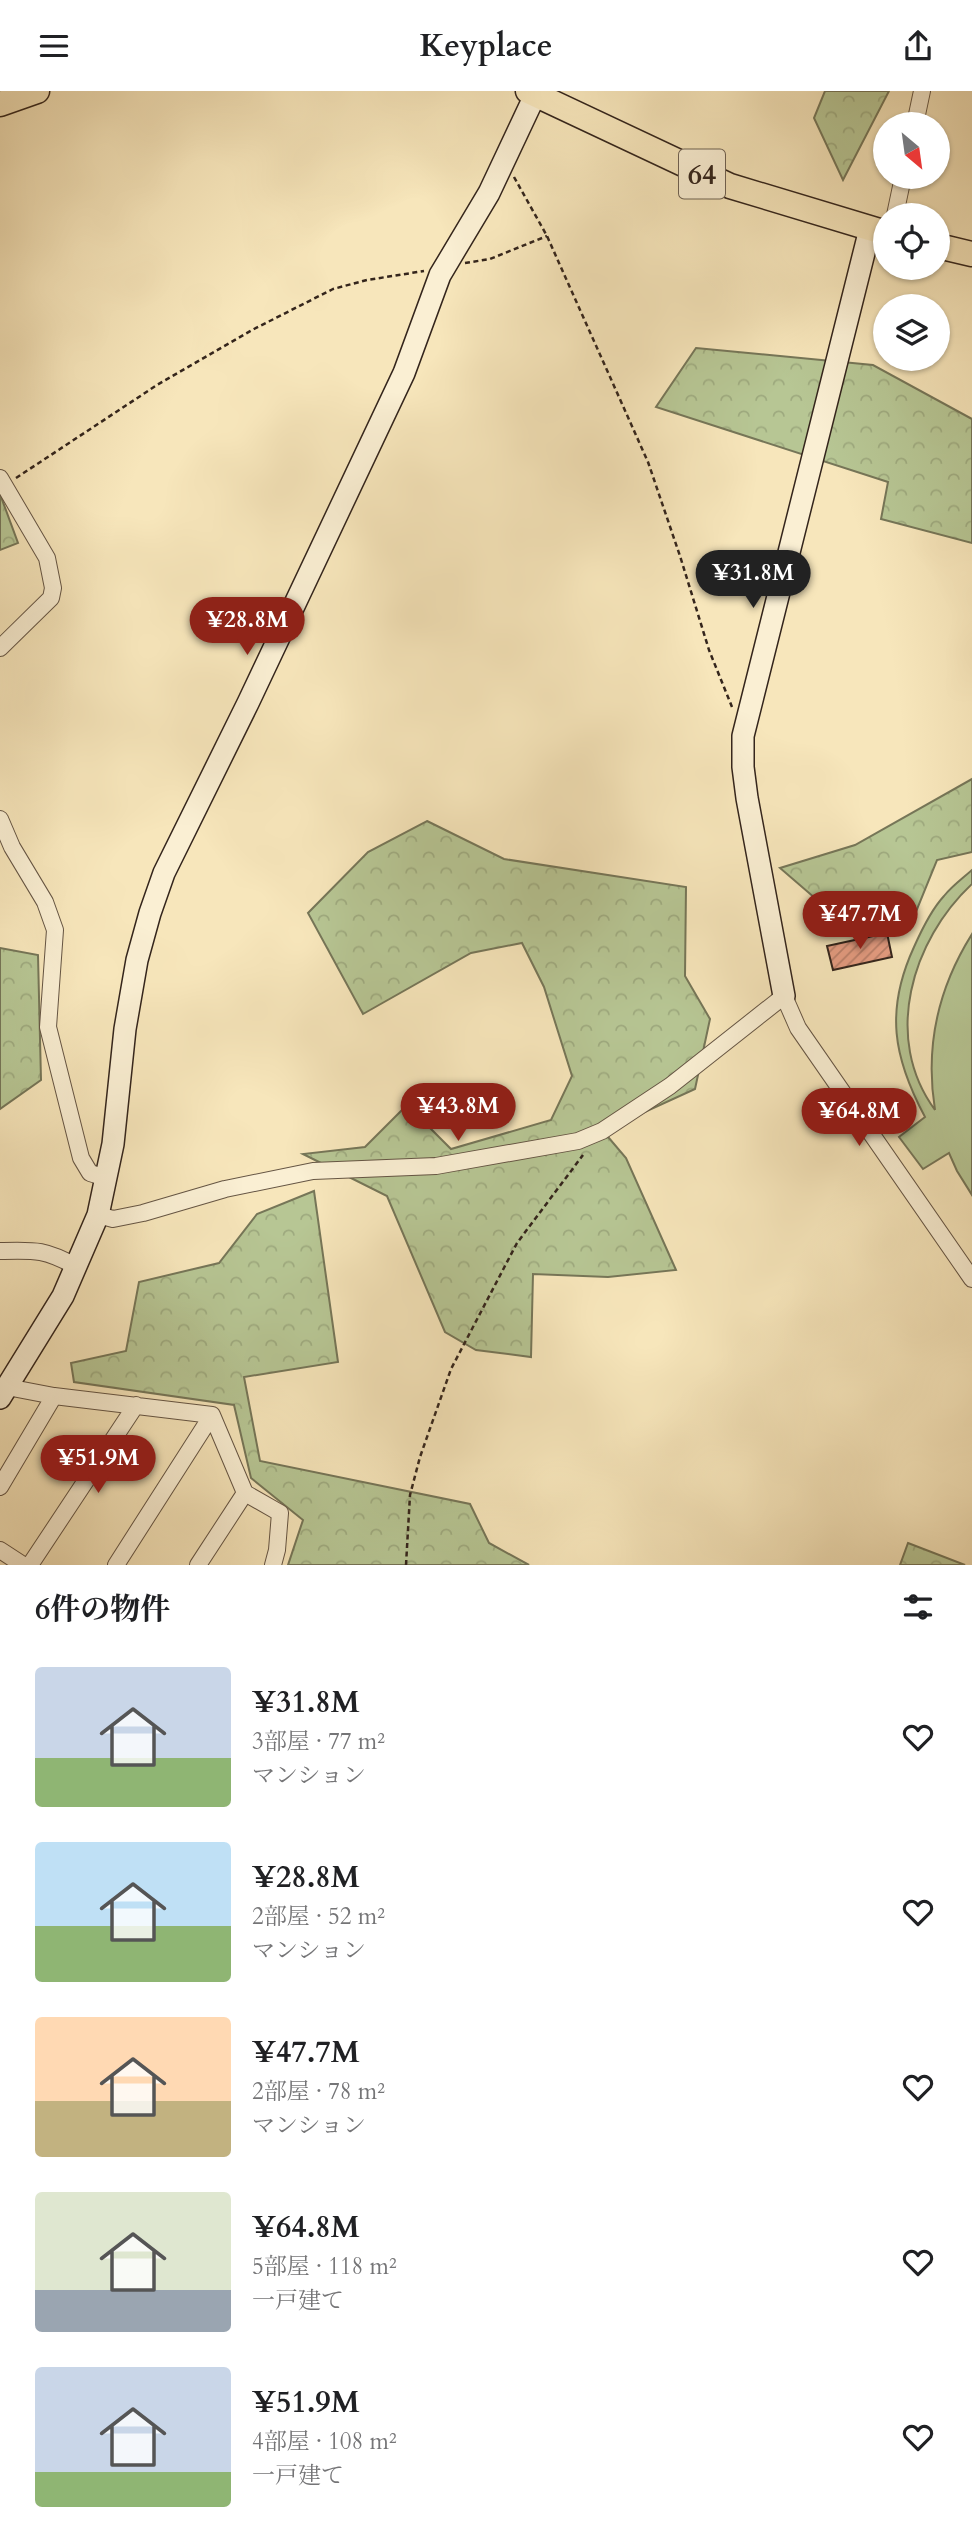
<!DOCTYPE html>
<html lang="ja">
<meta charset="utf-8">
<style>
:root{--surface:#fff;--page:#f2f2f2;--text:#202124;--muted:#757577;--accent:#8f2418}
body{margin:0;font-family:Cardo,"Noto Serif JP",serif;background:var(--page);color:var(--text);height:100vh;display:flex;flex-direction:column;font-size:26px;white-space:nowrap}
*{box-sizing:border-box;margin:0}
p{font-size:23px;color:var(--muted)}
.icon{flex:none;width:38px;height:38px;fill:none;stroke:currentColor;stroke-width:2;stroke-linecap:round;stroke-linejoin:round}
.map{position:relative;height:1474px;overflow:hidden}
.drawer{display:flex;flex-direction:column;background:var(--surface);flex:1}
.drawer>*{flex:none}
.needle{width:46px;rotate:151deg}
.controls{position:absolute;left:873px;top:21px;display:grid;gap:14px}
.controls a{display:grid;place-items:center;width:77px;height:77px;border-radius:50%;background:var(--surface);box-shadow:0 2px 5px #0004;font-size:35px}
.price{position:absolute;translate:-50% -60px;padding:0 16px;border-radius:24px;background:var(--accent);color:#fff;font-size:23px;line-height:46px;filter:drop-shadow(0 2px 4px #0008)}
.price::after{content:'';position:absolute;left:50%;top:42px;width:21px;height:16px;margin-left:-10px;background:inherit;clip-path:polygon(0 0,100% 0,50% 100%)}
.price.on{background:#222;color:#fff}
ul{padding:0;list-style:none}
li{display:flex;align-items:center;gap:21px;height:175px;padding:0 35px}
li span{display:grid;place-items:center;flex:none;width:196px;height:140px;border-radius:7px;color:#555}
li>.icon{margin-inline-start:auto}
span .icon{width:84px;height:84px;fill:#fffc;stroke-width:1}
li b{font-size:30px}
h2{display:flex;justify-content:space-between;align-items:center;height:84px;padding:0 35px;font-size:30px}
header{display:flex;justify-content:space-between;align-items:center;height:91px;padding:0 35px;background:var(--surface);font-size:32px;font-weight:800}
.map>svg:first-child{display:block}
</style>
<header><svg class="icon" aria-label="menu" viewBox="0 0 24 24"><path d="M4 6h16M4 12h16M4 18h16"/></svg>Keyplace<svg class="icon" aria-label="share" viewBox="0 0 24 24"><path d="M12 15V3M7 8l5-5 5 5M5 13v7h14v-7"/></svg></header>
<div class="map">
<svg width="972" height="1474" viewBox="0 0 972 1474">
<defs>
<pattern id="forest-crowns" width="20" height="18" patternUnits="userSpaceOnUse" patternTransform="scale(1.75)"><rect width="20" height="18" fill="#b7c694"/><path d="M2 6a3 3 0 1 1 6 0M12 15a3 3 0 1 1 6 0" fill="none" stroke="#9eaa7f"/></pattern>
<pattern id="building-hatch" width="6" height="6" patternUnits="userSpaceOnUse" patternTransform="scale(1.75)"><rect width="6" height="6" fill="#e59c81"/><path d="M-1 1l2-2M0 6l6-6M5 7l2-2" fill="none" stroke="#ba7f69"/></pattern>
</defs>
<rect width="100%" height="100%" fill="#f7e6bb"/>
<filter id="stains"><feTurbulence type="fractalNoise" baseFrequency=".00286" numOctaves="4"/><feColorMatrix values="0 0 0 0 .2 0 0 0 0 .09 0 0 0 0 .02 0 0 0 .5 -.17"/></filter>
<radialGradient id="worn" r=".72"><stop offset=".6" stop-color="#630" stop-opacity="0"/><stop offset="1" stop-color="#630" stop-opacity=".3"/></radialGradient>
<path fill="#b7c694" stroke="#767658" stroke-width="2" d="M972,779v14c-60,56 -90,154 -37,226 -10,-62 3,-122 37,-176v261l-15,-24 -8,-18 -26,16 -24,-32 26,-20c-32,-60 -40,-107 -11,-170 8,-18 17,-37 30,-51 8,-10 19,-18 28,-26z"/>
<path fill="url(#forest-crowns)" stroke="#767658" stroke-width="2" d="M825,0h64l-46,89 -29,-62z
M696,257l177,17 99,54v124l-91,-24 7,-37 -232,-75z
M0,403l18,49 -18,7z
M972,688v73l-35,8 -26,64 -74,-7 -57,-49 75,-23z
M427,730l77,38 182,28 -1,89 25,43 -15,70 -92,42 23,27 50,112 -68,7 -75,-3 -2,83 -55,-7 -31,-18 -58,-136 -84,-42 62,-7 42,-42 44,44 100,-29 21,-44 -28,-89 -22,-44 -51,10 -108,61 -55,-101 60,-61z
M0,857l38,7 3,125 -41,29z
M314,1100l24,171 -94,15 16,84 210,43 19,39 40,22h-241l15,-45 -52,-42 -17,-73 -160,-23 -3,-19 55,-12 13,-69 80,-19 38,-49z
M908,1452l57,22h-65z"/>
<path fill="url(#building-hatch)" stroke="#34251c" stroke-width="2" d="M887,842l5,24 -59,13 -6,-24z"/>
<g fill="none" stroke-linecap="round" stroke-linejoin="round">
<g stroke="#655544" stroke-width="18">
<path id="street" d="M915,33l7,-33
M895,124l8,-38
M0,387l47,80 6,30 -2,10 -51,50
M0,728l12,28 33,55 10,28 -7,97 33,131 9,15 16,5
M98,1124l15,4 30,-6 82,-24 88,-18 123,-5 142,-25 24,-10 68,-45 114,-90 14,32 174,251
M0,1160c35,-1 45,-2 77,16
M7,1296l47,9 158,19 33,78 35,20 -3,37 -4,15
M0,1396l54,-91
M0,1459l23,15
M30,1474l106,-160
M116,1474l96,-150
M198,1474l47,-72"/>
</g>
<g stroke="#34251c" stroke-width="24">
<path id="secondary" d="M784,905l-37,-198 -4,-31v-31l127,-507
M0,1307l63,-102 35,-81 15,-71 12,-115 12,-69 13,-47 14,-40 84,-170 156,-330 36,-98 49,-82 48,-102"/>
</g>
<g stroke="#34251c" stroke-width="27">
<path id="primary" d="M528,0l202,95 156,47
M0,13l37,-13
M938,155l34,8"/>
</g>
<path stroke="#34251c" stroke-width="2.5" stroke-dasharray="5 3.5" stroke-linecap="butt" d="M514,86l33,59 101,226 32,94 29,94 23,57
M465,172l25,-4 57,-23
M16,387l141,-93 97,-56 79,-40 34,-9 57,-9
M406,1474l4,-70 10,-38 31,-88 66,-126 66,-88"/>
<use href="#street" stroke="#faefd3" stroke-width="16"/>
<use href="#secondary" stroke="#faefd3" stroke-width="21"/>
<use href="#primary" stroke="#f7e6bb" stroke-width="24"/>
</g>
<g text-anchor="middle" stroke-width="6" stroke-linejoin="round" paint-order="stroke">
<rect fill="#faefd3" stroke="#6f6253" stroke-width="2" x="679" y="58.5" width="46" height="49" rx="5"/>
<g font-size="28" font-weight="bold" fill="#34251c">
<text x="702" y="93">64</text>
</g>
</g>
<rect width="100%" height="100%" filter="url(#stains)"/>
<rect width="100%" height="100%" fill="url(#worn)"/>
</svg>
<div class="controls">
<a><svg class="needle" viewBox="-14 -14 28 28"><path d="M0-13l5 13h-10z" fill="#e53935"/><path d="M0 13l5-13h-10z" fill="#757577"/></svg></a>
<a><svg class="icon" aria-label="locate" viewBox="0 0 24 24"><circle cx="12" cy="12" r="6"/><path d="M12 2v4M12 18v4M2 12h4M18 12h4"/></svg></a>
<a><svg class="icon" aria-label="layers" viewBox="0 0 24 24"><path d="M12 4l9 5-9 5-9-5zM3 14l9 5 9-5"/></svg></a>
</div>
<b class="price on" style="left:753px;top:519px">¥31.8M</b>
<b class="price" style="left:247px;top:566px">¥28.8M</b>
<b class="price" style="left:860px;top:860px">¥47.7M</b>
<b class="price" style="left:458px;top:1052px">¥43.8M</b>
<b class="price" style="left:859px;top:1057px">¥64.8M</b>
<b class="price" style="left:98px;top:1404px">¥51.9M</b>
</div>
<section class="drawer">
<h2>6件の物件<svg class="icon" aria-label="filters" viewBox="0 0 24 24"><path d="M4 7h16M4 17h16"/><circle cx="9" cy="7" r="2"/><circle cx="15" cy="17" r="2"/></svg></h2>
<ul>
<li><span style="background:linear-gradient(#c9d6e8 65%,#8fb573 0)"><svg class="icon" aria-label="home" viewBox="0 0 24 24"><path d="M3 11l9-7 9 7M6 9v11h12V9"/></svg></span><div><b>¥31.8M</b><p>3部屋 · 77 m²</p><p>マンション</p></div><svg class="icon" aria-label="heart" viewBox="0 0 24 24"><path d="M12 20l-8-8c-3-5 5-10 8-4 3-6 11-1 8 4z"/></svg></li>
<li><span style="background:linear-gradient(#bfe0f5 60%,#8fb573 0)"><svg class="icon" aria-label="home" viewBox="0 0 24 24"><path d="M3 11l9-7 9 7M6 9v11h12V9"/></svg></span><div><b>¥28.8M</b><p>2部屋 · 52 m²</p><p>マンション</p></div><svg class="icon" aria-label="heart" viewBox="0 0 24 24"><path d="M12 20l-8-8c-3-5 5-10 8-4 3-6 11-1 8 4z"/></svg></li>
<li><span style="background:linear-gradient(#ffd9b3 60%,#c2b280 0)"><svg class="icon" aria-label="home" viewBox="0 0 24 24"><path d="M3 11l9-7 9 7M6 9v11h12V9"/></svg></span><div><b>¥47.7M</b><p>2部屋 · 78 m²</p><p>マンション</p></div><svg class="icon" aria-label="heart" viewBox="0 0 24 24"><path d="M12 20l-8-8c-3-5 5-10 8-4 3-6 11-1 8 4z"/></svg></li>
<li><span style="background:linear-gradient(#dfe7d0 70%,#9aa5b1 0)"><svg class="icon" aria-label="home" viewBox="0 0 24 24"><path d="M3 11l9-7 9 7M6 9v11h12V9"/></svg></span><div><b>¥64.8M</b><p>5部屋 · 118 m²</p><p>一戸建て</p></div><svg class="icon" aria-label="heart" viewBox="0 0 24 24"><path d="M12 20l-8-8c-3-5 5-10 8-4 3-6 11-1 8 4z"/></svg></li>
<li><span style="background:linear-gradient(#c9d6e8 75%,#8fb573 0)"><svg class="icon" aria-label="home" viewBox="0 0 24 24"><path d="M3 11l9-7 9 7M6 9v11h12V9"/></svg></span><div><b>¥51.9M</b><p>4部屋 · 108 m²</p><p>一戸建て</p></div><svg class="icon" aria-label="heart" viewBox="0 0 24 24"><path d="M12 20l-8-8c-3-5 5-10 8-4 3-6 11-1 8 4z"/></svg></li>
</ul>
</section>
